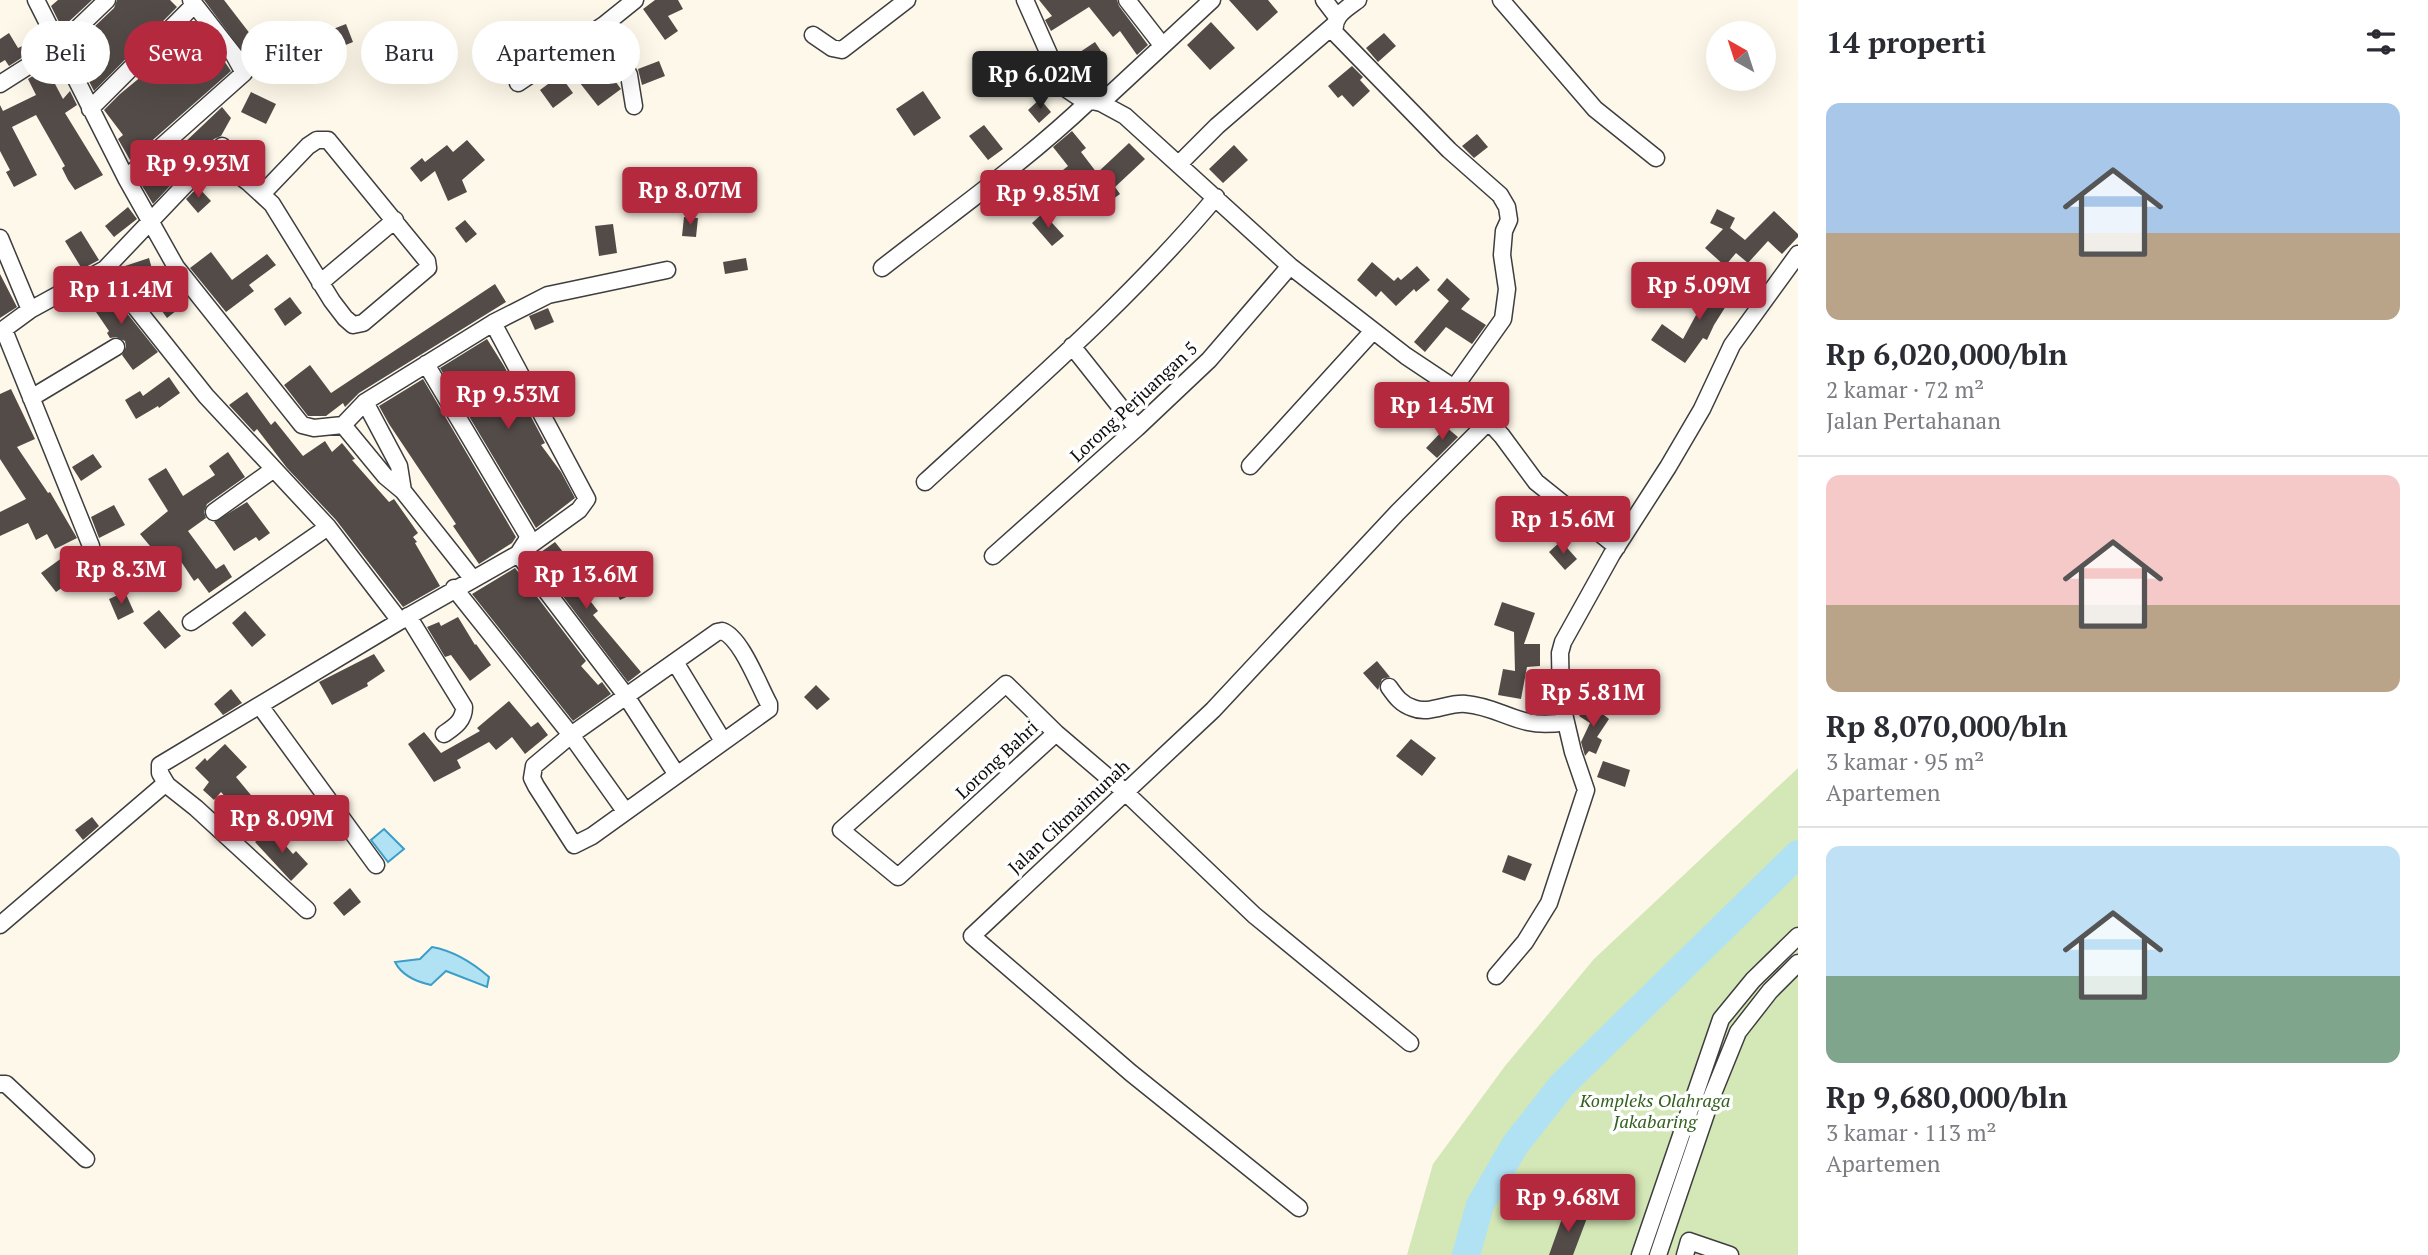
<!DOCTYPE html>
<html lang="id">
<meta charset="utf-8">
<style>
:root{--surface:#fff;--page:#f2f2f3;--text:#2b2b33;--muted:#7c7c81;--line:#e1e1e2;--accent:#b5293e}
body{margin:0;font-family:"PT Serif",serif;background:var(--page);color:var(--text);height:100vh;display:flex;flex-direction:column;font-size:26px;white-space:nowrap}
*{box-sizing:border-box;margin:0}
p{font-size:23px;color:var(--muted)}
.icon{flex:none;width:38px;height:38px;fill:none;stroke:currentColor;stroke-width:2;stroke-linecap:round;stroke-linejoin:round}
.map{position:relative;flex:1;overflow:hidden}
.side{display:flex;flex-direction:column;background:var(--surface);width:630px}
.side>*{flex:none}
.hud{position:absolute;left:21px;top:21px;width:665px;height:63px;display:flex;gap:14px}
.needle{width:46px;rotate:321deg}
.tools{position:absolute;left:1706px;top:21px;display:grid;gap:14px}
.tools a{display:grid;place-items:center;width:70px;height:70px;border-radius:50%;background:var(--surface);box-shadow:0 7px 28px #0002;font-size:35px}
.price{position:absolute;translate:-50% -60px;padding:0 16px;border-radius:7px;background:var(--accent);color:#fff;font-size:23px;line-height:46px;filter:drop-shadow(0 2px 4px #0008)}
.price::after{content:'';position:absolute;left:50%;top:42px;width:21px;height:16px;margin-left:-10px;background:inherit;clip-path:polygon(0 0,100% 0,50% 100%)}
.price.selected{background:#222;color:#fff}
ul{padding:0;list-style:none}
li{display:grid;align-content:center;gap:14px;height:371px;padding:0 28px}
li+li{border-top:2px solid var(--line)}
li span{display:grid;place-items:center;height:217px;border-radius:14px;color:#555}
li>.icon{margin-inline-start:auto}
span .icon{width:126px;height:126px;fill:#fffc;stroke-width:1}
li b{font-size:30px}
h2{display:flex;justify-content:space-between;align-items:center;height:84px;padding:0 28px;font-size:30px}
.pill{padding:0 24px;border-radius:32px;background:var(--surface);box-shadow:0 7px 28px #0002;font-size:24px;line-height:63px}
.pill.selected{background:var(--accent);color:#fff}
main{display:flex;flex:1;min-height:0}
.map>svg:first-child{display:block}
</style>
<main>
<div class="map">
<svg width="1798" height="1255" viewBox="0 0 1798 1255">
<rect width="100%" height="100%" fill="#fef8ea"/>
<path fill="#d4e7b6" d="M1798,768v487h-391l26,-91 72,-98 89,-107z"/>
<path fill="#b1e2f4" stroke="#3b9ec8" stroke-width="2" d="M384,829l20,20 -16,13 -17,-22z
M432,947c22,4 41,16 57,30l-2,10 -41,-16 -15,14c-14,-3 -29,-9 -36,-23l25,-3z"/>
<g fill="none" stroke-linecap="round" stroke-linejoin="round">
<path stroke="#b1e2f4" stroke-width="28" d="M1466,1255l14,-50 35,-60 47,-60 236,-231"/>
</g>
<path fill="#534b48" d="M58,0h34l-30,28 -11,-22z
M117,0h53l7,7 -83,84 -22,-43 42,-40z
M204,0h20l37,48 -13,11z
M655,0h23l5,9 -15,7 10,15 -13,9 -22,-31z
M1039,0h78l2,6 29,39 -11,10 -17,-24 -7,6 -24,-30 -38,24 -6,-11 7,-4z
M1229,0h39l10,12 -21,19z
M1211,22l24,26 -25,22 -23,-25z
M346,24l7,18 -17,7 -8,-18z
M9,33l9,15 15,-7 4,7 -28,18 -4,-6 -5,3v-24z
M1384,33l12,13 -18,16 -12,-14z
M1095,42l12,18 -27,18 -12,-18z
M182,43l18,23 18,-14 13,19 -101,89 -12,-21 5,-4 -19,-25 16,-16z
M659,61l6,15 -23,9 -4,-16z
M604,66l17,23 -23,17 -22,-28 11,-9 5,7z
M1352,66l11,11 -3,3 10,11 -17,16 -11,-12 -4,3 -10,-12z
M46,67l17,32 7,-8 7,14 -12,8 38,62 -28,15 -7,-10 -6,-12 3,-2 -29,-51 -24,12 25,48 -23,12 -8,-15 4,-2 -10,-19v-46l3,6 33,-16 -8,-16z
M560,75l13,18 -20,15 -13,-18z
M923,91l18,27 -27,18 -18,-27z
M251,92l25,12 -10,20 -25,-12z
M1040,99l11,13 -12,11 -11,-13z
M222,107l9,11 -10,18 -7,3 -61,65 -12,-20z
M984,125l19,24 -15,11 -19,-24z
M1072,131l14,17 -5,4 16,21 32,-30 16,16 -30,28 5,7 -18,13 -21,-26 -6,5 -12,-16 5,-4 -15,-19z
M1477,134l11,13 -14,11 -12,-12z
M467,140l18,20 -23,20 5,12 -19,9 -13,-30 -14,11 -11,-14 12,-10 3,4 22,-17 6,7z
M1234,145l14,15 -25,23 -14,-14z
M710,170l6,14 -26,11 -6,-14z
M672,172l5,11 -23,9 -5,-11z
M198,187l13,14 -13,12 -12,-14z
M128,207l9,12 -23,18 -9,-11z
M1717,209l18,9 -5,10 15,12 29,-29 24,23v3l-16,17 -14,-13 -20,22 -12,-10 -11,13 -20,-18 18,-19 -13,-6z
M1043,213l21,23 -12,10 -20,-23z
M684,217l14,1 -2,19 -14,-1z
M465,220l12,14 -11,9 -11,-15z
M613,224l4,29 -18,3 -4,-30z
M81,231l18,29 -17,9 -17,-28z
M211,252l21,28 35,-26 9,11 -27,20 5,6 -28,21 -36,-44z
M149,258l11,40 9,-7 12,16 -14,11 -21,-29 -9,3 -18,-22 3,-3z
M746,258l2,12 -23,4 -2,-12z
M1372,262l22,19 4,-4 3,3 16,-14 13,14 -14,12 -2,-3 -18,17 -15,-15 -5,6 -19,-17z
M0,274l17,33 -17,11z
M1720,274l25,15 -8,13 -6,-4 -17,27 -7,15 -4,-2 -18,25 -34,-23 11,-16 21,15 13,-24 4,2 17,-27 -5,-3z
M1447,278l23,21 -9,10 25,16 -14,19 -26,-17 -21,25 -11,-10 35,-41 -12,-11z
M102,282l56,70 -25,18 -11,-15 4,-8 -1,-6 -9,-4 -6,1 -3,-5 2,-2 -26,-38z
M495,284l11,18 -147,91 -14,14 -2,-4 -17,13h-18l-24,-31 26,-20 21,28z
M290,297l12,16 -17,13 -11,-17z
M548,308l6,14 -19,8 -6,-14z
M487,339l17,27 41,77 -4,2 20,27 14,26 -39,30 -96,-160z
M169,377l11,16 -21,15 -1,-2 -22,13 -11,-19 15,-9 3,5z
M423,379l93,158 -4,6 -33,21 -26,-38 3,-2 -67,-100 -10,-18z
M11,389l24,50 -18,8 31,46 2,-1 27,46 -22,11 -8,-15 -11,6 -8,-17 -28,13v-24l26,-13 -26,-40v-65z
M247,392l24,33 4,-4 28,35 22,-15 7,11 10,-9 13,16 -3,1 37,42 5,-3 24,34 -5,4 4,5 -2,1 25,43 -37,21 -67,-87 -49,-52 -30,-39 -3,3 -25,-27z
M1446,427l12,10 -21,21 -11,-10z
M228,452l17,25 -38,27 -3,8 2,6 -18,13 28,38 8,-5 8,13 -23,16 -11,-15 -4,3 -22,-33 -12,10 -20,-24 28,-23 -20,-32 18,-11 17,28 32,-21 -6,-9z
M93,454l9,13 -21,14 -9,-14z
M247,502l23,31 -11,8 -3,-4 -22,14 -20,-29z
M114,505l11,20 -26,13 -8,-21z
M1561,541l16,18 -12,11 -16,-18z
M555,542l16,20 -11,8 25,31 3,-3 10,13 -5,4 48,57 -13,10 -88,-116 8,-6 -7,-8z
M66,555l14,20 -24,17 -15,-19z
M107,566l7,17 -13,6 -6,-18z
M515,568l71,93 -5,5 17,19 4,-3 9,12 -38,27 -101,-127z
M630,578l7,14 -17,8 -7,-14z
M125,592l9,20 -16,8 -9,-21z
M1502,602l33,11 -11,31h16v22l-13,1 -6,32 -23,-4 5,-26 12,2 -1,-39 -20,-7z
M159,610l22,26 -16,13 -22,-26z
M245,611l21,24 -14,12 -20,-24z
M458,617l17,28 1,-1 15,21 -21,16 -19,-26 -6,2 -18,-30 12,-5 2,4z
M374,654l11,17 -18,12 1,3 -36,19 -13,-23z
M1377,661l13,16 -8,2 -4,11 -15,-17z
M816,685l14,14 -13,11 -13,-13z
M231,689l11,14 -19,12 -9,-11z
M509,701l22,26 7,-5 10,13 -23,19 -13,-17 -16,13 -7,-8 -32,18 4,8 -27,14 -26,-38 16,-12 17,21 39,-22 -3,-3z
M1589,703l20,16 -12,18 5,3 -6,14 -7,-3 -4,5 -4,-14 9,-19 -11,-7z
M1411,739l25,19 -14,18 -26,-20z
M225,744l22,23 -11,10 19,23 -16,13 -18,-21 -7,8 -11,-10 6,-8 -14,-14 10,-10 2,3z
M1603,761l27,9 -5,17 -28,-10z
M92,817l7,9 -16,14 -8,-10z
M271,829l22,25 3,-3 12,13 -17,17 -36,-39z
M1508,855l24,9 -7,17 -23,-9z
M350,888l11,14 -17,14 -11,-13z
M1565,1210l22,8 -14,37h-24z"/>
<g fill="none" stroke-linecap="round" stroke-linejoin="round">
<g stroke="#3e3e3e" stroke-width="19">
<path id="minor" d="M36,0l90,178 50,89 126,158 12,3 29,-3 42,51 18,15 69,87
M1025,0l32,72 11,18 12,8 21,5 24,13 165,150 116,90 48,32 28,26 20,22 34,46 81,65
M1127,0l35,45
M1324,0l13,17
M1358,0c-12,9 -26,16 -23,33l114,117 51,45 7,12 2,13 -5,11 -2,24 5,34 -4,30 -49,69
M1501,0l94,109 61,49
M813,35l19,13 10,2 65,-50
M518,83l86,-58
M0,84l58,-37 49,-47
M1101,103l111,-103
M634,106l-5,-31 -25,-50 31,-25
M90,109l104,-104
M213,156l35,26 24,22 60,97 13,17 8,7 10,-2 65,-55 -1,-7 -99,-121h-11l-9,6 -46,48
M1179,164l38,-38 117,-101
M126,178l118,-105 -10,-18 -43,-55
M0,238l30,72
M882,268c70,-55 143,-106 207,-167
M105,269l101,127 122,131 72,94
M320,283l75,-63
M493,323l55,-28 119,-25
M4,330l87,216
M0,332l30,-22 75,-41 117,-123
M1072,346l65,82
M31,398l85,-51
M365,402l34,64 4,25
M343,425l22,-23 128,-79 94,176 -8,11 -61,44 106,139 53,82
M1250,466l123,-135
M925,482c100,-92 204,-181 291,-285
M214,512l60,-43
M993,556l144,-128 72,-68 81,-94
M454,588l117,147 54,76
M408,616l56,91c0,14 -10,20 -20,27
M191,622l137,-95
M722,631c19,6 37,55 47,73v5l-177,127 -18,9 -38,-59 -4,-8 2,-12 37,-31 146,-103z
M675,662l48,79
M1006,684l50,49 -158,144 -57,-47z
M1389,687c7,10 12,17 24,21 16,7 35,-6 53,-4 24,2 40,13 62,18 13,3 25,2 38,0
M260,706l116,159
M1056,733l68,58 130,124 156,128
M307,910l-111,-102 -29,-23 -7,-12v-8l240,-144 118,-67 9,-14v-6l-101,-170
M0,925l166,-142
M1496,976l29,-34 24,-39 37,-113 -13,-38 -12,-51 -1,-48 3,-11 49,-88 56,-87 34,-58 30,-64 66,-91
M0,1084h6l80,75
M1299,1208l-168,-135 -159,-137 241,-226 184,-197 92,-92
M1640,1255l81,-236 32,-39 45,-44
M1658,1255l54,-159 26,-64 32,-41 28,-28
M1685,1255l4,-14 41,14"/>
</g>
<use href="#minor" stroke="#fff" stroke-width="16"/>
</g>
<g text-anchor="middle" stroke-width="7" stroke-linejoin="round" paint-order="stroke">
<g font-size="18" fill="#0b0b0b" stroke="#fff">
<text transform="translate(1134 402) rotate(-43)" y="6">Lorong Perjuangan 5</text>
<text transform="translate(997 760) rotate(-43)" y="6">Lorong Bahri</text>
<text transform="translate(1069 817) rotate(-43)" y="6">Jalan Cikmaimunah</text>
</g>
<g font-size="18" font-style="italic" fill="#33601f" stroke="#fff">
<text x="1655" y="1107">Kompleks Olahraga<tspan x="1655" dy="21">Jakabaring</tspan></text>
</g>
</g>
</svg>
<div class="tools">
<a><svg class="needle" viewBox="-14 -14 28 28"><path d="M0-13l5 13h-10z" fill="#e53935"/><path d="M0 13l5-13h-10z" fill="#7c7c81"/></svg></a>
</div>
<b class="price selected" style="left:1040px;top:111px">Rp 6.02M</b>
<b class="price" style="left:198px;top:200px">Rp 9.93M</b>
<b class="price" style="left:690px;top:227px">Rp 8.07M</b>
<b class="price" style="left:1048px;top:230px">Rp 9.85M</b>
<b class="price" style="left:1699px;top:322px">Rp 5.09M</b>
<b class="price" style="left:121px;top:326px">Rp 11.4M</b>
<b class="price" style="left:508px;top:431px">Rp 9.53M</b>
<b class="price" style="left:1442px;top:442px">Rp 14.5M</b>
<b class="price" style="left:1563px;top:556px">Rp 15.6M</b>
<b class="price" style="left:121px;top:606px">Rp 8.3M</b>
<b class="price" style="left:586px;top:611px">Rp 13.6M</b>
<b class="price" style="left:1593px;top:729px">Rp 5.81M</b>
<b class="price" style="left:282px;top:855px">Rp 8.09M</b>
<b class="price" style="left:1568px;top:1234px">Rp 9.68M</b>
<div class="hud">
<a class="pill">Beli</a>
<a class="pill selected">Sewa</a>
<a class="pill">Filter</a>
<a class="pill">Baru</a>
<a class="pill">Apartemen</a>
</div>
</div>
<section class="side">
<h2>14 properti<svg class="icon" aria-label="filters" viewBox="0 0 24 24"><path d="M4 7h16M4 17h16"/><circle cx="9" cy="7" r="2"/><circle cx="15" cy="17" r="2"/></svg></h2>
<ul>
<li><span style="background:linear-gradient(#a9c7e8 60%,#b9a48a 0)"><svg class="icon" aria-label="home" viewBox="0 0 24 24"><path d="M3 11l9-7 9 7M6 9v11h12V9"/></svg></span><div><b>Rp 6,020,000/bln</b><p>2 kamar · 72 m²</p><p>Jalan Pertahanan</p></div></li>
<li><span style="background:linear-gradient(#f6c9c9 60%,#b9a48a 0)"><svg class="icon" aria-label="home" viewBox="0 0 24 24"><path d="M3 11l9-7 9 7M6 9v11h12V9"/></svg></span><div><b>Rp 8,070,000/bln</b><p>3 kamar · 95 m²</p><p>Apartemen</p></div></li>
<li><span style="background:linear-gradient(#bfe0f5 60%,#7fa58c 0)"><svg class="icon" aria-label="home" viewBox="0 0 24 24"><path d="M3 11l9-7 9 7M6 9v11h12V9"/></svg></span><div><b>Rp 9,680,000/bln</b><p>3 kamar · 113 m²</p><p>Apartemen</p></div></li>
</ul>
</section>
</main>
